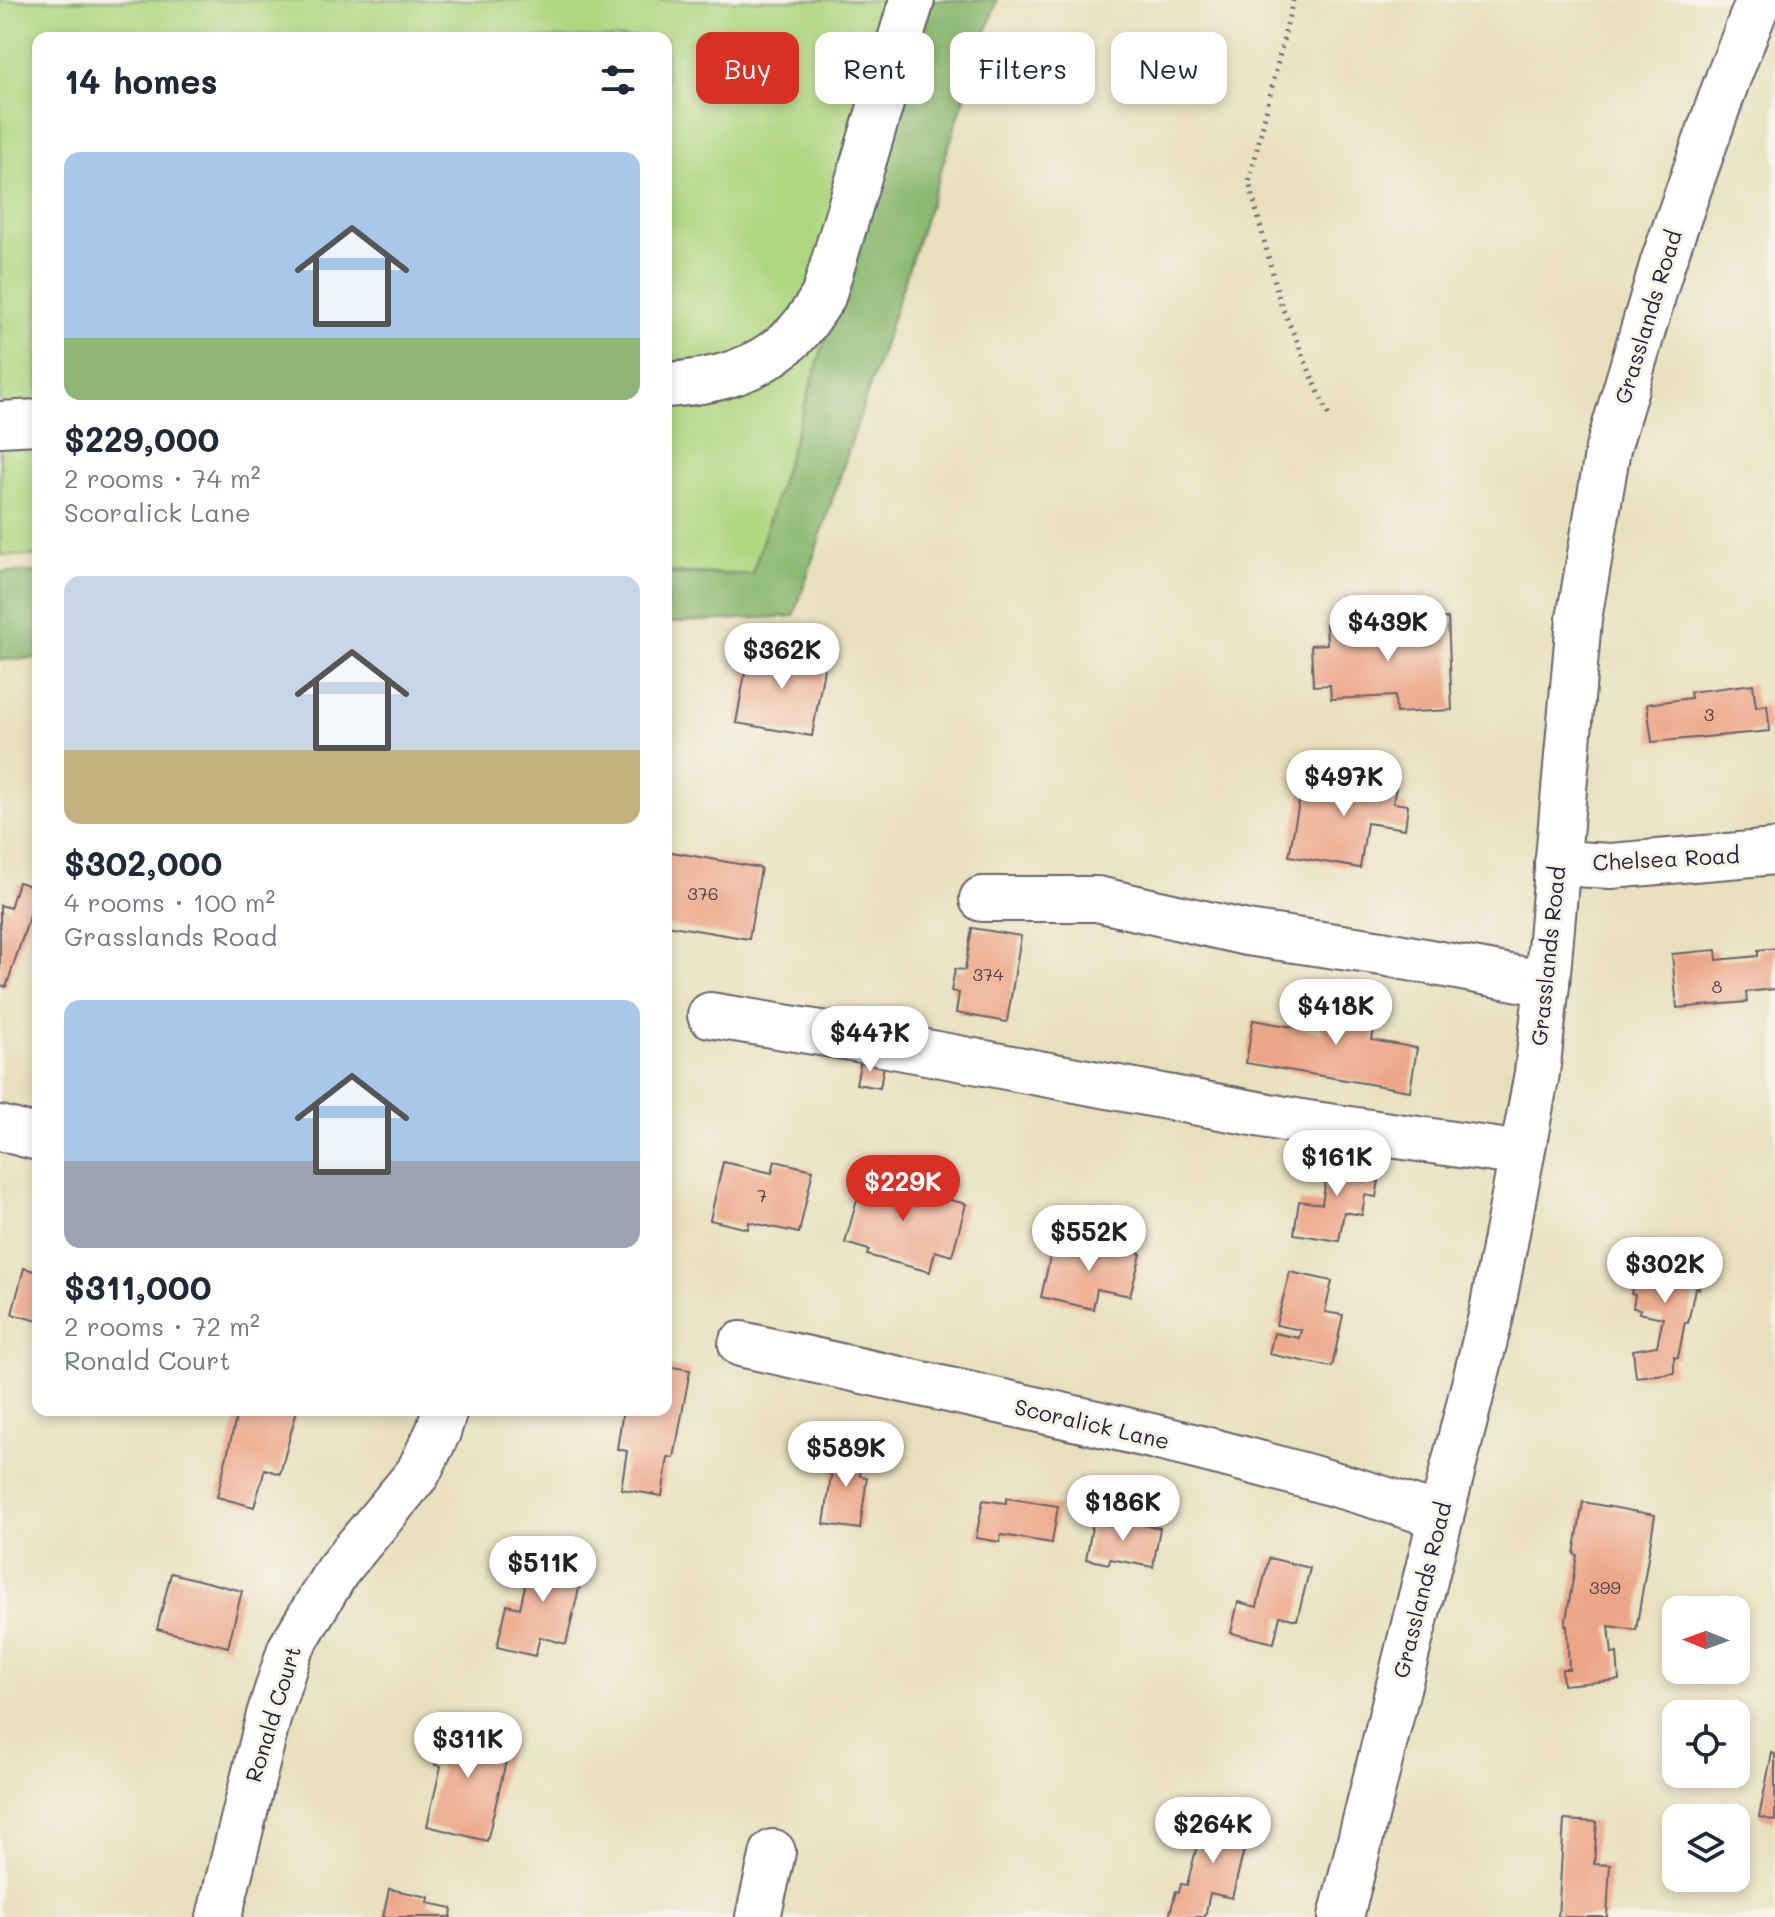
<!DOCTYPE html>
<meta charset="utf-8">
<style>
:root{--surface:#fff;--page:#f6f6f7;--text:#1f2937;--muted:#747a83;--accent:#d93025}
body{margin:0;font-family:Mali,sans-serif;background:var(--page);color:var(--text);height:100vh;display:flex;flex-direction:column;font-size:30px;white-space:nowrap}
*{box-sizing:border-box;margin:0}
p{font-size:26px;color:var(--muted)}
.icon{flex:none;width:44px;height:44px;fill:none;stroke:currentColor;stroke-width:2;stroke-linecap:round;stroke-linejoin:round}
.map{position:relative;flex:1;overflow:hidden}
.side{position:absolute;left:32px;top:32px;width:640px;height:1384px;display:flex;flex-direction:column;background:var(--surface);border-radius:16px;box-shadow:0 4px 12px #0003}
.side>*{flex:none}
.guide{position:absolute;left:696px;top:32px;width:760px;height:72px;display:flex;gap:16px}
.needle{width:52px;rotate:271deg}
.fabs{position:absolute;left:1662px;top:1596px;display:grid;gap:16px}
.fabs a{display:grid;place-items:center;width:88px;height:88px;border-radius:16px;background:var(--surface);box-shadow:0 4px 12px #0003;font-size:40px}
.price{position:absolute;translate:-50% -68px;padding:0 18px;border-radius:28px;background:#fff;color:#222;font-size:26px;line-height:52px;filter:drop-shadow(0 2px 4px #0008)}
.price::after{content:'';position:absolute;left:50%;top:48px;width:24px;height:18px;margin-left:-12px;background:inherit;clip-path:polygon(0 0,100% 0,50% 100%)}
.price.current{background:var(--accent);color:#fff}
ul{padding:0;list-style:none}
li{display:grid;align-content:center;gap:16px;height:424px;padding:0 32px}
li span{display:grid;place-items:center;height:248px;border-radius:16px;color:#555}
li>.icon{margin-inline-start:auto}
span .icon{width:144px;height:144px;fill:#fffc;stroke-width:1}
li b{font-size:34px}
h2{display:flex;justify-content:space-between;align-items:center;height:96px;padding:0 32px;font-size:34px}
.tag{padding:0 28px;border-radius:16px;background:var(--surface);box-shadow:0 4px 12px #0003;font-size:28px;line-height:72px}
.tag.current{background:var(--accent);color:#fff}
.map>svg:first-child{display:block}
</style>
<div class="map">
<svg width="1775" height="1917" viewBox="0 0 1775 1917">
<rect width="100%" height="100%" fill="#f7f3e8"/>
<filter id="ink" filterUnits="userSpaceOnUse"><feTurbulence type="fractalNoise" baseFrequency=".0125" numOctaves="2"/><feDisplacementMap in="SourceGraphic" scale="16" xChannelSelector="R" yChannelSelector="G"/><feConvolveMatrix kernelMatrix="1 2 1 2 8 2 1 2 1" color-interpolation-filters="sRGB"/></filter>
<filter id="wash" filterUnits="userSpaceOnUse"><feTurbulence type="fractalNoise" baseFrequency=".006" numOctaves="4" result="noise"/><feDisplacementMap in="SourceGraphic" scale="32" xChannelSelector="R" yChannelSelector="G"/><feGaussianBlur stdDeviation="1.8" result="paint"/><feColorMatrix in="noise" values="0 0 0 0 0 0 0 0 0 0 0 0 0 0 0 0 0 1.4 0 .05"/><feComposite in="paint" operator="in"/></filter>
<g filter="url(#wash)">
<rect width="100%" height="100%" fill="#e8e0bd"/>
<path fill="#afd781" stroke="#687c5e" stroke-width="2" d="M0,0h931l-179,575 -86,-3v-534h-628v518l-38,-1z"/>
<path fill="#8bb86f" stroke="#566d55" stroke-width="2" d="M931,0h66l-203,616 -128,7v-49h86z
M0,572h38v86l-38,2z"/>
<g id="blocks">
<path fill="#eca587" d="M1448,618l4,92 -56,3 -1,-17 -64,3 -1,-14 -17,1 -2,-41 16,-1 -1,-20z
M774,649l52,9 -14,78 -76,-13 13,-72 24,4z
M1753,684l3,23 11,-2 3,26 -118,11 -5,-38 44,-6 -1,-6z
M1352,770l46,7 -5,26 15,2 -3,24 -38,-6 -7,45 -71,-12 14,-75 46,7z
M666,851l95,17 -12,71 -83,-14z
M18,882l20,6v3l-32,96 -6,-2v-80l10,3z
M972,928l49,8 -14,86 -51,-9 3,-20 -8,-2 4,-22 10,1z
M1775,948v41l-29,3 1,10 -70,6 -5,-54 44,-4 1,10 41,-4v-6z
M1328,992l51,9 -7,39 45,8 -7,43 -164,-28 7,-43 69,12z
M861,1060l23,5 -4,23 -24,-4z
M1330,1154l40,5 -3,20 12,2 -3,16 -11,-2 -3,20 -18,-3 -5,29 -45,-7 5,-33 23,3z
M775,1161l38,9 -14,63 -50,-11 -1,7 -38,-9 13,-58 49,11z
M865,1171l51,14 -1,6 51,13 -14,52 -17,-5 -5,21 -63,-17 2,-5 -24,-7z
M1072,1238l69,16 -11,42 -33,-7 -4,20 -52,-12 11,-48 16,4z
M1651,1247l54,11 -6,31 -4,-1 -7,35 -3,-1 -7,36 -4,-1v16l-38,4 -3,-27 24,-4 6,-28 -24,-5 1,-4 -7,-1 2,-13 -4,-1 5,-29 11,2z
M24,1268l14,4v49l-26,-7z
M1290,1272l42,9 -7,31 18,3 -11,52 -63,-13 5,-21 25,5 2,-8 -25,-5z
M666,1366l24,4 -16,88 -6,-1 -6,39 -41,-7 6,-38 -10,-2 6,-39h43z
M238,1410h59l-17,64 -15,-5 -11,38 -37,-10z
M831,1447l32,4 -3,25 7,1 -7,52 -36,-5 8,-54 -4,-1z
M1006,1498l52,8 -6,37 -51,-8 -1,7 -24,-4 7,-38 23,3z
M1583,1502l72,13 -19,115 -27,-4 3,28 5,-1 2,27 -56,5 -1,-16h7l-2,-43h-2l12,-71 -3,-1z
M1117,1520l43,8 -7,39 -43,-8 -1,5 -23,-5 7,-37 23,4z
M533,1550l52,13 -19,81 -26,-7 -5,19 -38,-9 10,-42 13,3z
M1269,1558l41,10 -13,52 -17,-4 -6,27 -43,-10 7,-31 19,5z
M171,1573l71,18 -14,56 -71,-18z
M446,1720l66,16 -25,105 -60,-15 14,-60 -6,-1z
M1772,1753l3,1v67l-16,-4z
M1206,1811l45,11 -19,76 -22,-5 -5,24h-36l7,-26 3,1 2,-8 6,1z
M1564,1820l33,2 -3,42 16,1 -3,52h-49z
M389,1889l40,8 -1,6 24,5 -1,9h-68z"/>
</g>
</g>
<g filter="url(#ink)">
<use href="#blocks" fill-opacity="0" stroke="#676468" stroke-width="2"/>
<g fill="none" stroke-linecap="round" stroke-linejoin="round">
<g stroke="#676468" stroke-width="48">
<path id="minor" d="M666,385c48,-3 91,-13 127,-48 12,-11 21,-27 30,-40l89,-297
M0,424l38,-2
M1557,863l54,3 164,-14
M982,899h115l150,34 135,20 165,31
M710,1015l141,23 450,84 221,32
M0,1128l38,10
M741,1344c233,53 473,98 700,173
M219,1917l50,-202 21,-66 47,-78 81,-98 20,-41 7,-22
M758,1917l15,-65"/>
</g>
<g stroke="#676468" stroke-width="48">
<path id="major" d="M1341,1917l150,-601 31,-162 15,-81 10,-89 32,-365 29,-170 55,-187 65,-184 31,-78"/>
</g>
<path stroke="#676468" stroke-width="5" stroke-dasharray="2 6" stroke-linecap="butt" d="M1293,0l-44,182 31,120 50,117"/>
<use href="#minor" stroke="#fff" stroke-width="44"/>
<use href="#major" stroke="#fff" stroke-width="44"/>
</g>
</g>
<g text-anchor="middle" stroke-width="6" stroke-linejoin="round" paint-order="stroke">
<g font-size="18" fill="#54434e">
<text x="1709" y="721">3</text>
<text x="703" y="900">376</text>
<text x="988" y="981">374</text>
<text x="1717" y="993">8</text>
<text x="762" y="1202">7</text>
<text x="1605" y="1594">399</text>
</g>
<g font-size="22" fill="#22223b" stroke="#f7f3e8">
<text transform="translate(1648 317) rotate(-73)" y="8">Grasslands Road</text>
<text transform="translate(1666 859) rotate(-3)" y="8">Chelsea Road</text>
<text transform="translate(1548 956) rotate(-84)" y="8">Grasslands Road</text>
<text transform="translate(1092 1424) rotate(13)" y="8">Scoralick Lane</text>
<text transform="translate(1422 1590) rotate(-76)" y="8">Grasslands Road</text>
<text transform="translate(273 1714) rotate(-73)" y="8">Ronald Court</text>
</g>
</g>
</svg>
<div class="fabs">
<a><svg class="needle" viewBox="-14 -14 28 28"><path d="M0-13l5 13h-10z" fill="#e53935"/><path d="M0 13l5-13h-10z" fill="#747a83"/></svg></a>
<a><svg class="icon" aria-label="locate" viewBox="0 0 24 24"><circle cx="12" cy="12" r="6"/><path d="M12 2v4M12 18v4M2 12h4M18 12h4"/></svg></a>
<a><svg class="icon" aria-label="layers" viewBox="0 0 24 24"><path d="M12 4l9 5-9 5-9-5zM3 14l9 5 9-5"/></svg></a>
</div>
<b class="price" style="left:1388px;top:663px">$439K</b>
<b class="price" style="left:782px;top:691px">$362K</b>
<b class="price" style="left:1344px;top:818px">$497K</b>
<b class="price" style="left:1336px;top:1047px">$418K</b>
<b class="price" style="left:870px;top:1074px">$447K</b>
<b class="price" style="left:1337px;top:1198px">$161K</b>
<b class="price current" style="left:903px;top:1223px">$229K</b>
<b class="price" style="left:1089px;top:1273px">$552K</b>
<b class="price" style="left:1665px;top:1305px">$302K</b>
<b class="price" style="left:846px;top:1489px">$589K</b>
<b class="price" style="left:1123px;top:1543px">$186K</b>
<b class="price" style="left:543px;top:1604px">$511K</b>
<b class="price" style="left:468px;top:1780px">$311K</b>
<b class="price" style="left:1213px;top:1865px">$264K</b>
<div class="guide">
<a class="tag current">Buy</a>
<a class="tag">Rent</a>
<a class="tag">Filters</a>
<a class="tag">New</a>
</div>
<section class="side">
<h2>14 homes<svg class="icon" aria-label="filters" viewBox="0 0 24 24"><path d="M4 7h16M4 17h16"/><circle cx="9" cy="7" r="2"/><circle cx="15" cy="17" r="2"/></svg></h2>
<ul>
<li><span style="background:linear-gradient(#a9c7e8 75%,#8fb573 0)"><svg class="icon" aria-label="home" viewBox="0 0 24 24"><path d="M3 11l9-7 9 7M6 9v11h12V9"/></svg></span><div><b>$229,000</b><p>2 rooms · 74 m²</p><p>Scoralick Lane</p></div></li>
<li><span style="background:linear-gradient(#c9d6e8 70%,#c2b280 0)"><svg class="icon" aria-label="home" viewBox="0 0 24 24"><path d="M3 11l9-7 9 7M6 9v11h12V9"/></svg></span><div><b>$302,000</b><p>4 rooms · 100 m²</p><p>Grasslands Road</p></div></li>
<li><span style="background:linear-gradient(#a9c7e8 65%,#9aa5b1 0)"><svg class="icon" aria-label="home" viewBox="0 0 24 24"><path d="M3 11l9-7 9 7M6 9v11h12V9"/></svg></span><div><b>$311,000</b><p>2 rooms · 72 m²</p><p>Ronald Court</p></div></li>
</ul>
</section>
</div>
